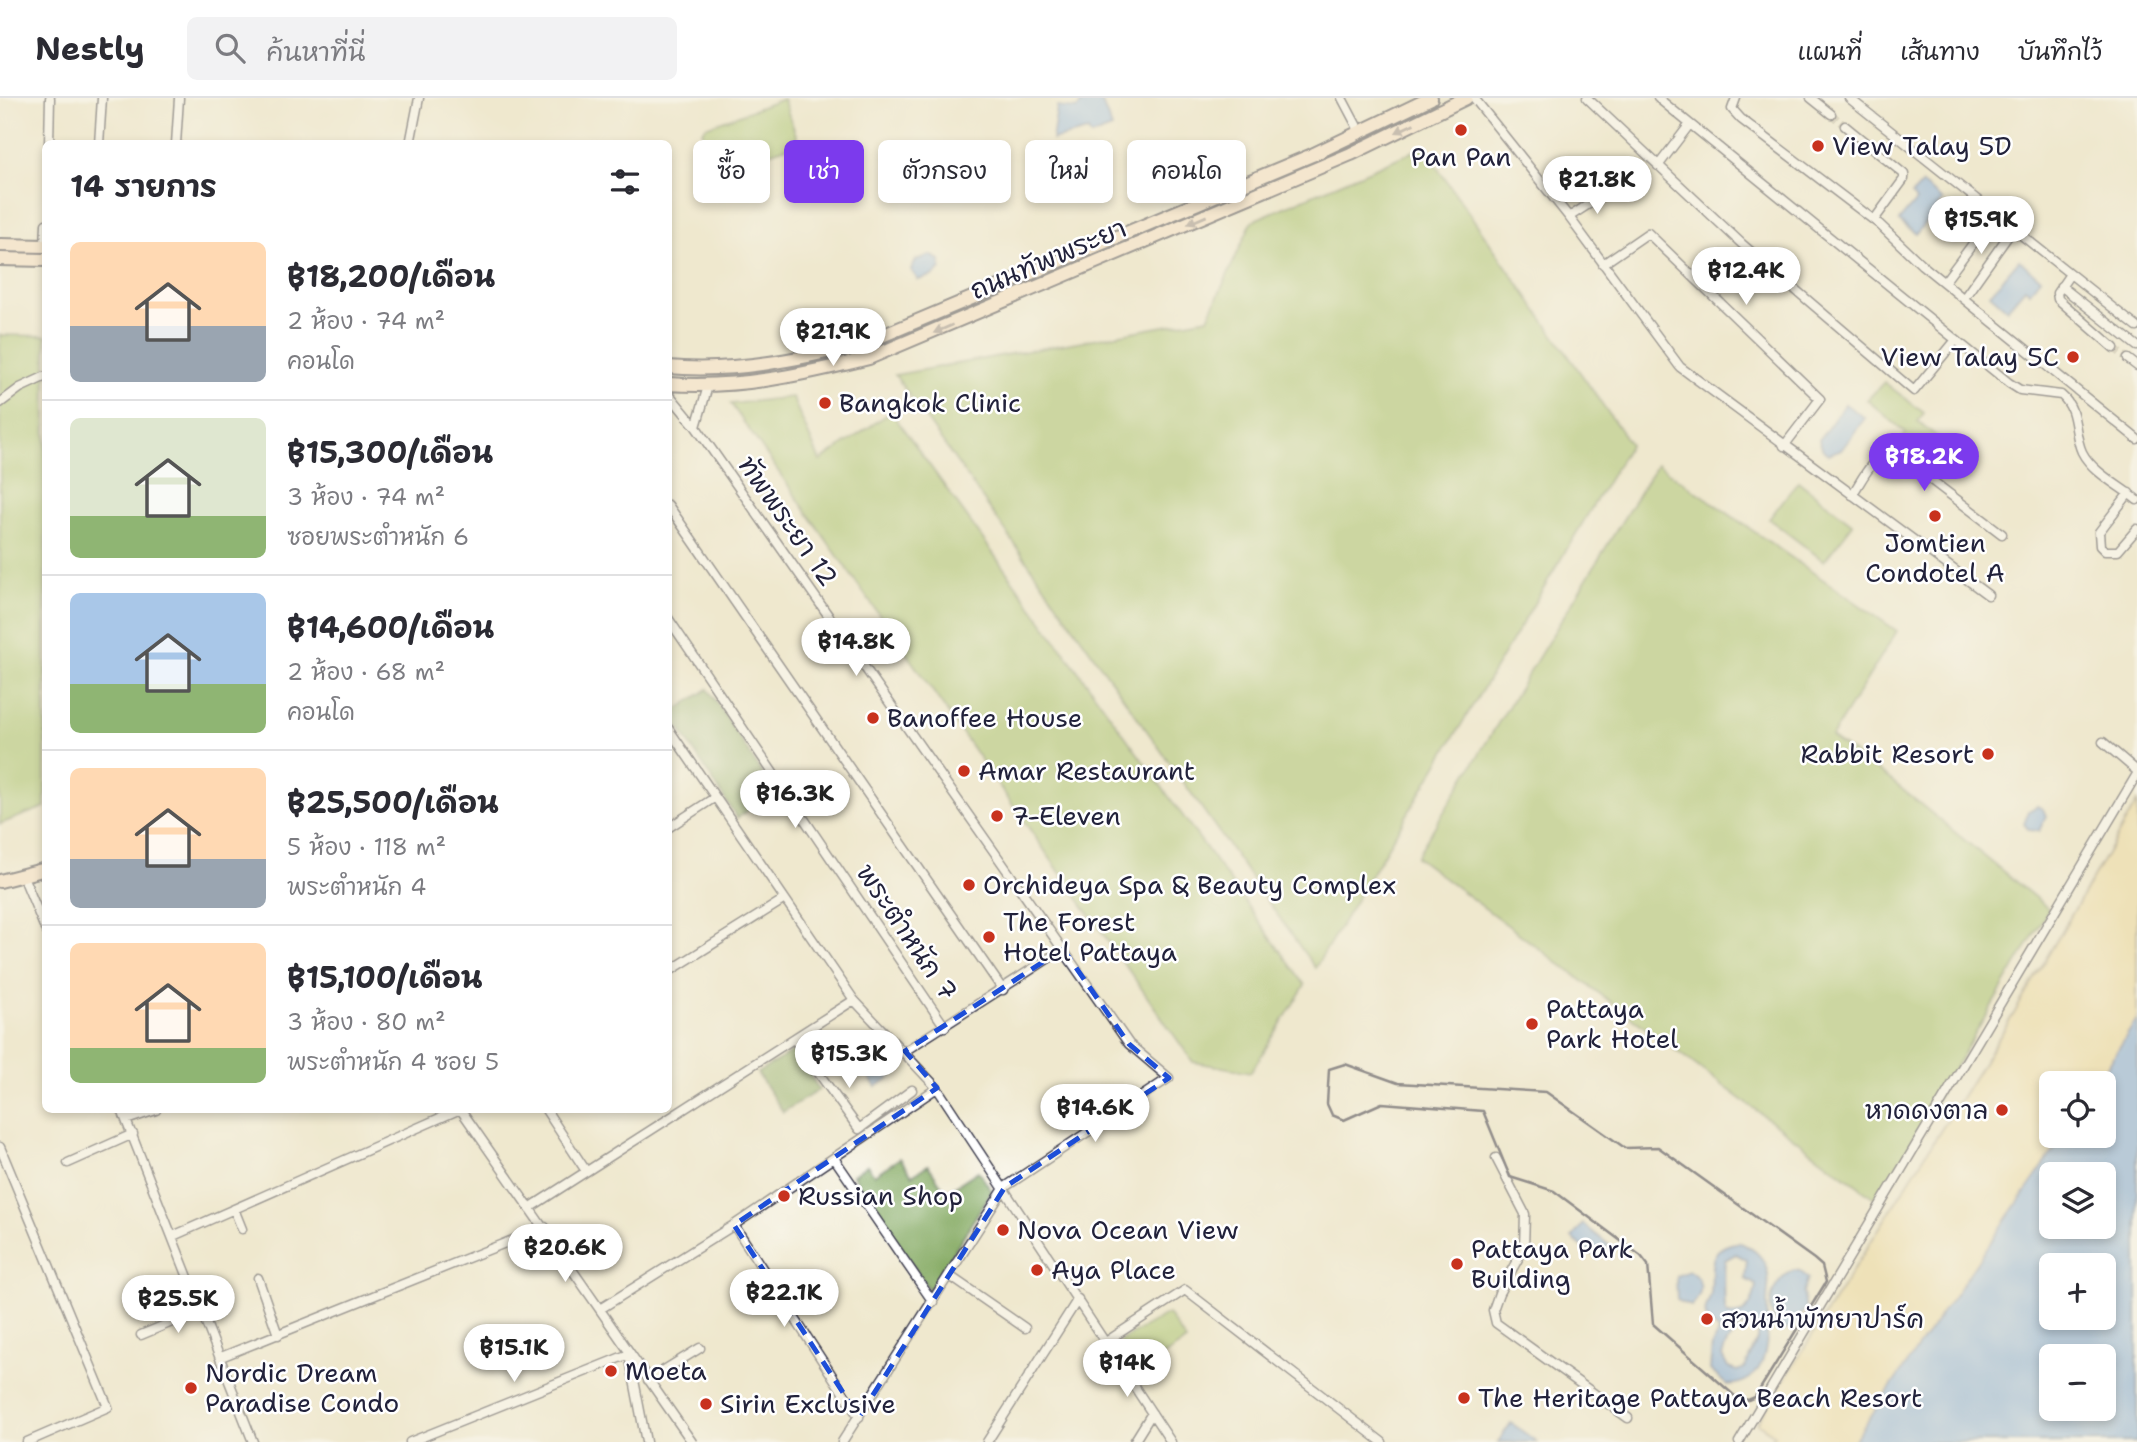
<!DOCTYPE html>
<html lang="th">
<meta charset="utf-8">
<style>
:root{--surface:#fff;--page:#f2f2f3;--text:#2b2b33;--muted:#7c7c81;--line:#e1e1e2;--accent:#7c3aed}
body{margin:0;font-family:"Shantell Sans","Playpen Sans Thai",sans-serif;background:var(--page);color:var(--text);height:100vh;display:flex;flex-direction:column;font-size:26px;white-space:nowrap}
*{box-sizing:border-box;margin:0}
p{font-size:23px;color:var(--muted)}
.icon{flex:none;width:38px;height:38px;fill:none;stroke:currentColor;stroke-width:2;stroke-linecap:round;stroke-linejoin:round}
.map{position:relative;flex:1;overflow:hidden}
.drawer{position:absolute;left:42px;top:42px;width:630px;height:973px;display:flex;flex-direction:column;background:var(--surface);border-radius:10px;box-shadow:0 4px 10px #0003}
.drawer>*{flex:none}
.guide{position:absolute;left:693px;top:42px;width:665px;height:63px;display:flex;gap:14px}
.fabs{position:absolute;left:2039px;top:973px;display:grid;gap:14px}
.fabs a{display:grid;place-items:center;width:77px;height:77px;border-radius:10px;background:var(--surface);box-shadow:0 4px 10px #0003;font-size:35px}
.price{position:absolute;translate:-50% -60px;padding:0 16px;border-radius:24px;background:#fff;color:#222;font-size:23px;line-height:46px;filter:drop-shadow(0 2px 4px #0008)}
.price::after{content:'';position:absolute;left:50%;top:42px;width:21px;height:16px;margin-left:-10px;background:inherit;clip-path:polygon(0 0,100% 0,50% 100%)}
.price.selected{background:var(--accent);color:#fff}
ul{padding:0;list-style:none}
li{display:flex;align-items:center;gap:21px;height:175px;padding:0 28px}
li+li{border-top:2px solid var(--line)}
li span{display:grid;place-items:center;flex:none;width:196px;height:140px;border-radius:10px;color:#555}
li>.icon{margin-inline-start:auto}
span .icon{width:84px;height:84px;fill:#fffc;stroke-width:1}
li b{font-size:30px}
h2{display:flex;justify-content:space-between;align-items:center;height:84px;padding:0 28px;font-size:30px}
.chip{padding:0 24px;border-radius:10px;background:var(--surface);box-shadow:0 4px 10px #0003;font-size:24px;line-height:63px}
.chip.selected{background:var(--accent);color:#fff}
header{display:flex;align-items:center;gap:42px;box-sizing:border-box;height:98px;padding:0 35px;background:var(--surface);border-bottom:2px solid var(--line)}
header strong{font-size:33px}
nav{display:flex;gap:38px;margin-inline-start:auto;font-size:24px}
.search{width:490px;height:63px;background:var(--page);display:flex;align-items:center;gap:18px;box-sizing:border-box;padding:0 24px;border-radius:10px;color:var(--muted);font-size:26px}
.map>svg:first-child{display:block}
</style>
<header>
<strong>Nestly</strong>
<div class="search"><svg class="icon" aria-label="search" viewBox="0 0 24 24"><circle cx="10" cy="10" r="6"/><path d="M15 15l6 6"/></svg>ค้นหาที่นี่</div>
<nav><a>แผนที่</a><a>เส้นทาง</a><a>บันทึกไว้</a></nav>
</header>
<div class="map">
<svg width="2137" height="1344" viewBox="0 0 2137 1344">
<rect width="100%" height="100%" fill="#fff"/>
<filter id="ink" filterUnits="userSpaceOnUse"><feTurbulence type="fractalNoise" baseFrequency=".0143" numOctaves="2"/><feDisplacementMap in="SourceGraphic" scale="14" xChannelSelector="R" yChannelSelector="G"/><feConvolveMatrix kernelMatrix="1 2 1 2 8 2 1 2 1" color-interpolation-filters="sRGB"/></filter>
<filter id="wash" filterUnits="userSpaceOnUse"><feTurbulence type="fractalNoise" baseFrequency=".00686" numOctaves="4" result="noise"/><feDisplacementMap in="SourceGraphic" scale="28" xChannelSelector="R" yChannelSelector="G"/><feGaussianBlur stdDeviation="1.57" result="paint"/><feColorMatrix in="noise" values="0 0 0 0 0 0 0 0 0 0 0 0 0 0 0 0 0 1.4 0 .05"/><feComposite in="paint" operator="in"/></filter>
<g filter="url(#wash)">
<rect width="100%" height="100%" fill="#efe8ce"/>
<path fill="#a3c26a" stroke="#627252" stroke-width="2" d="M783,1l16,44 -30,10 -3,-5 -50,22 -4,-10 4,-2 -7,-21 -4,1 -3,-7 3,-4z
M1423,49l207,297 -315,524 -420,-593 313,-57 44,-97z
M0,237l46,1 -1,471 -45,17z
M1884,284l40,31 -6,8 40,33 -17,20 -41,-33 6,-8 -39,-33z
M792,299l28,64 71,-49 414,573 -54,87 -58,-10 -462,-658z
M1657,366l240,167 -66,106 61,44 157,128 -172,291 -461,-343z
M1798,383l55,43 -29,37 -55,-42z
M1168,1216l18,27 -49,33 -17,-24v-9z"/>
<path fill="#82a85e" stroke="#52654c" stroke-width="2" d="M708,591l59,92 -21,13 7,13 -16,11 -67,-104z
M795,952l24,40 -36,22 -26,-39z
M900,1060l12,17 16,-10 18,27 32,-21 14,20 -63,99 -76,-115 14,-10 7,10z"/>
<path fill="#eeda9e" stroke="#887e6c" stroke-width="2" d="M2137,704v217l-40,64h-46v53h13l-211,306h-83l5,-7 -18,-12 258,-411z"/>
<path fill="#78a7e2" stroke="#4d648e" stroke-width="2" fill-rule="evenodd" d="M1085,0h15l12,30 -21,8 -3,-5 -36,9 5,-33 20,2z
M1922,86l21,16 -27,34 -17,-13 17,-20 -4,-6z
M930,157l10,5 1,9 -7,6 -16,5 -7,-10 5,-10z
M2019,162l21,18 -10,14 -5,-4 -18,21 -17,-15z
M1845,306l20,14 -23,31 -14,5 -5,-4 -4,-10z
M2037,708l6,3 3,7 -7,15 -10,-1 -5,-6 5,-13z
M2137,921v423h-284l211,-306h40v-53h-7zM2051,1076h53v53h-53zM2051,1167h53v53h-53zM2051,1258h53v53h-53z
M879,959l13,19 -16,11 -9,-13 10,-7 -4,-5z
M1583,1126l26,21 -11,14 -26,-21z
M1739,1144c12,6 22,11 27,25 5,12 1,24 1,37 1,33 4,80 -40,81l-17,-15 2,-25 7,-14c-3,-4 -9,-7 -12,-12 -5,-10 3,-17 4,-27 3,-26 -7,-44 28,-50zM1736,1156l11,6 -2,19 11,6c-2,17 -10,35 -30,28 -2,-5 -2,-45 -1,-53zM1754,1225l3,3v14l-12,28 -8,3 -9,-3 -6,-12c5,-16 14,-31 32,-33z
M1794,1172l6,1 8,7 -5,15 3,15 -16,22 -7,-1c-23,-16 -11,-48 11,-59z
M1689,1173c16,9 14,24 2,35l-14,-6 -1,-24z
M1511,1325l26,19h-39z"/>
</g>
<g filter="url(#ink)">
<g fill="none" stroke-linecap="round" stroke-linejoin="round">
<path stroke="#c6c0b1" stroke-width="8" stroke-dasharray="8 4" stroke-linecap="butt" d="M1831,16l14,12
M2114,250l14,11"/>
<g stroke="#414051" stroke-width="11">
<path id="street" d="M1342,0l18,34
M1474,0l95,119 111,150 308,228
M1587,0l155,146 172,147 41,-50
M1658,0l351,285 11,7 41,5c18,15 12,38 21,57 10,20 38,34 55,48
M1736,0l-4,11 9,10 138,105 43,41 215,174
M1811,0l20,16
M1849,0l288,229
M1845,28l59,48v5l-30,41
M49,46l1,-46
M99,46l3,-46
M176,46l3,-46
M410,46l9,-46
M1658,68l32,-42
M1569,119l40,-26
M45,148l1,-22
M1603,166l45,-31 172,166 -36,47
M2070,176l-13,19 1,6 56,49
M1945,183l50,-67
M2061,188l76,60
M1964,200l49,-69
M2128,261l9,7
M668,295l28,34 433,617 40,34 -164,109 -163,255
M0,305l20,-15 26,-12
M696,329l12,-41
M2129,395l-30,39 1,14 5,5h13l19,-22
M1852,397c10,-15 22,-42 41,-44l109,83
M668,407l335,485
M668,520l277,409
M668,630l186,272 83,88 234,354
M2103,644l34,29
M668,730l46,-30
M23,778l23,55
M668,874l115,-72
M794,941l65,90 53,-39
M905,953l158,-102
M122,1012l131,332
M461,1012l231,332
M546,1012l40,61
M126,1022l30,-10
M0,1049l108,260 -81,35
M834,1060l99,144
M1496,1060l29,56 -1,34 -25,45 -6,17 3,13 132,95
M68,1065l65,-29
M531,1109l323,-207
M234,1111l8,20
M734,1127l125,192
M173,1138l285,-126
M950,1178l75,52
M258,1180l20,57
M600,1211l134,-84 203,-137
M141,1237l62,-26
M1107,1243l78,-51 197,152
M221,1259l324,-130
M648,1282l52,-32
M410,1344l219,-88 17,88
M987,1344l91,-143
M1134,1344l18,-29
M1739,1344l398,-668"/>
</g>
<g stroke="#414051" stroke-width="16">
<path id="secondary" d="M0,147l46,1
M0,161l46,1
M668,269c67,6 132,-8 197,-24l447,-188 119,-57
M668,286c70,5 134,-9 201,-26l482,-204 115,-56
M0,783l46,-12"/>
</g>
<use href="#street" stroke="#fff" stroke-width="8"/>
<use href="#secondary" stroke="#fbe5cf" stroke-width="12"/>
<path stroke="#22223b" stroke-width="2.5" d="M1345,966l53,19 148,9 79,56 33,-1 156,112 8,7 4,16 -71,115 -7,3 -12,-3 -83,-73 -5,-59 -7,-9 -87,-65 -44,-14 -27,-66 -101,-8 -38,17 -12,-5 -5,-11 2,-35z"/>
</g>
<defs><path id="oneway-solid" d="M-6-.8H1V-3.2L6.5 0L1 3.2V.8H-6Z" transform="scale(1.75)"/></defs>
<g fill="#998d8c">
<use href="#oneway-solid" transform="translate(1405 30) rotate(154)"/>
<use href="#oneway-solid" transform="translate(1197 122) rotate(157)"/>
<use href="#oneway-solid" transform="translate(943 231) rotate(157)"/>
</g>
</g>
<path d="M0 0H2137V1344H0ZM1063,851l66,95 40,34 -164,109 -146,230 -125,-192 203,-137 -32,-37z" fill="#efe8ce" fill-opacity=".55" fill-rule="evenodd"/>
<path fill="none" stroke="#1d4ed8" stroke-width="5" stroke-dasharray="14 9" stroke-linejoin="round" d="M1063,851l66,95 40,34 -164,109 -146,230 -125,-192 203,-137 -32,-37z"/>
<g fill="#c8321e" stroke="#fff" stroke-width="2.5">
<circle cx="1461" cy="32" r="7"/>
<circle cx="1818" cy="48" r="7"/>
<circle cx="2073" cy="259" r="7"/>
<circle cx="825" cy="305" r="7"/>
<circle cx="1935" cy="418" r="7"/>
<circle cx="873" cy="620" r="7"/>
<circle cx="1988" cy="656" r="7"/>
<circle cx="964" cy="673" r="7"/>
<circle cx="997" cy="718" r="7"/>
<circle cx="969" cy="787" r="7"/>
<circle cx="989" cy="839" r="7"/>
<circle cx="1532" cy="926" r="7"/>
<circle cx="2002" cy="1012" r="7"/>
<circle cx="784" cy="1098" r="7"/>
<circle cx="1003" cy="1132" r="7"/>
<circle cx="1457" cy="1166" r="7"/>
<circle cx="1037" cy="1172" r="7"/>
<circle cx="1707" cy="1221" r="7"/>
<circle cx="611" cy="1273" r="7"/>
<circle cx="191" cy="1290" r="7"/>
<circle cx="1464" cy="1300" r="7"/>
<circle cx="706" cy="1306" r="7"/>
</g>
<g text-anchor="middle" stroke-width="5" stroke-linejoin="round" paint-order="stroke">
<g font-size="26" fill="#22223b" stroke="#fff" text-anchor="start">
<text x="1832" y="57">View Talay 5D</text>
<text x="1461" y="68" text-anchor="middle">Pan Pan</text>
<text x="2059" y="268" text-anchor="end">View Talay 5C</text>
<text x="839" y="314">Bangkok Clinic</text>
<text x="1935" y="454" text-anchor="middle">Jomtien<tspan x="1935" dy="30">Condotel A</tspan></text>
<text x="887" y="629">Banoffee House</text>
<text x="1974" y="665" text-anchor="end">Rabbit Resort</text>
<text x="978" y="682">Amar Restaurant</text>
<text x="1011" y="727">7-Eleven</text>
<text x="983" y="796">Orchideya Spa &amp; Beauty Complex</text>
<text x="1003" y="833">The Forest<tspan x="1003" dy="30">Hotel Pattaya</tspan></text>
<text x="1546" y="920">Pattaya<tspan x="1546" dy="30">Park Hotel</tspan></text>
<text x="1988" y="1021" text-anchor="end">หาดดงตาล</text>
<text x="798" y="1107">Russian Shop</text>
<text x="1017" y="1141">Nova Ocean View</text>
<text x="1471" y="1160">Pattaya Park<tspan x="1471" dy="30">Building</tspan></text>
<text x="1051" y="1181">Aya Place</text>
<text x="1721" y="1230">สวนน้ำพัทยาปาร์ค</text>
<text x="625" y="1282">Moeta</text>
<text x="205" y="1284">Nordic Dream<tspan x="205" dy="30">Paradise Condo</tspan></text>
<text x="1478" y="1309">The Heritage Pattaya Beach Resort</text>
<text x="720" y="1315">Sirin Exclusive</text>
</g>
<g font-size="26" fill="#22223b" stroke="#fff">
<text transform="translate(1048 161) rotate(-23)" y="9">ถนนทัพพระยา</text>
<text transform="translate(788 423) rotate(55)" y="9">ทัพพระยา 12</text>
<text transform="translate(907 834) rotate(56)" y="9">พระตำหนัก 7</text>
</g>
</g>
</svg>
<div class="fabs">
<a><svg class="icon" aria-label="locate" viewBox="0 0 24 24"><circle cx="12" cy="12" r="6"/><path d="M12 2v4M12 18v4M2 12h4M18 12h4"/></svg></a>
<a><svg class="icon" aria-label="layers" viewBox="0 0 24 24"><path d="M12 4l9 5-9 5-9-5zM3 14l9 5 9-5"/></svg></a>
<a>+</a>
<a>−</a>
</div>
<b class="price" style="left:1597px;top:118px">฿21.8K</b>
<b class="price" style="left:1981px;top:158px">฿15.9K</b>
<b class="price" style="left:1746px;top:209px">฿12.4K</b>
<b class="price" style="left:833px;top:270px">฿21.9K</b>
<b class="price selected" style="left:1924px;top:395px">฿18.2K</b>
<b class="price" style="left:856px;top:580px">฿14.8K</b>
<b class="price" style="left:795px;top:732px">฿16.3K</b>
<b class="price" style="left:849px;top:992px">฿15.3K</b>
<b class="price" style="left:1095px;top:1046px">฿14.6K</b>
<b class="price" style="left:565px;top:1186px">฿20.6K</b>
<b class="price" style="left:784px;top:1231px">฿22.1K</b>
<b class="price" style="left:178px;top:1237px">฿25.5K</b>
<b class="price" style="left:514px;top:1286px">฿15.1K</b>
<b class="price" style="left:1127px;top:1301px">฿14K</b>
<div class="guide">
<a class="chip">ซื้อ</a>
<a class="chip selected">เช่า</a>
<a class="chip">ตัวกรอง</a>
<a class="chip">ใหม่</a>
<a class="chip">คอนโด</a>
</div>
<section class="drawer">
<h2>14 รายการ<svg class="icon" aria-label="filters" viewBox="0 0 24 24"><path d="M4 7h16M4 17h16"/><circle cx="9" cy="7" r="2"/><circle cx="15" cy="17" r="2"/></svg></h2>
<ul>
<li><span style="background:linear-gradient(#ffd9b3 60%,#9aa5b1 0)"><svg class="icon" aria-label="home" viewBox="0 0 24 24"><path d="M3 11l9-7 9 7M6 9v11h12V9"/></svg></span><div><b>฿18,200/เดือน</b><p>2 ห้อง · 74 m²</p><p>คอนโด</p></div></li>
<li><span style="background:linear-gradient(#dfe7d0 70%,#8fb573 0)"><svg class="icon" aria-label="home" viewBox="0 0 24 24"><path d="M3 11l9-7 9 7M6 9v11h12V9"/></svg></span><div><b>฿15,300/เดือน</b><p>3 ห้อง · 74 m²</p><p>ซอยพระตำหนัก 6</p></div></li>
<li><span style="background:linear-gradient(#a9c7e8 65%,#8fb573 0)"><svg class="icon" aria-label="home" viewBox="0 0 24 24"><path d="M3 11l9-7 9 7M6 9v11h12V9"/></svg></span><div><b>฿14,600/เดือน</b><p>2 ห้อง · 68 m²</p><p>คอนโด</p></div></li>
<li><span style="background:linear-gradient(#ffd9b3 65%,#9aa5b1 0)"><svg class="icon" aria-label="home" viewBox="0 0 24 24"><path d="M3 11l9-7 9 7M6 9v11h12V9"/></svg></span><div><b>฿25,500/เดือน</b><p>5 ห้อง · 118 m²</p><p>พระตำหนัก 4</p></div></li>
<li><span style="background:linear-gradient(#ffd9b3 75%,#8fb573 0)"><svg class="icon" aria-label="home" viewBox="0 0 24 24"><path d="M3 11l9-7 9 7M6 9v11h12V9"/></svg></span><div><b>฿15,100/เดือน</b><p>3 ห้อง · 80 m²</p><p>พระตำหนัก 4 ซอย 5</p></div></li>
</ul>
</section>
</div>
